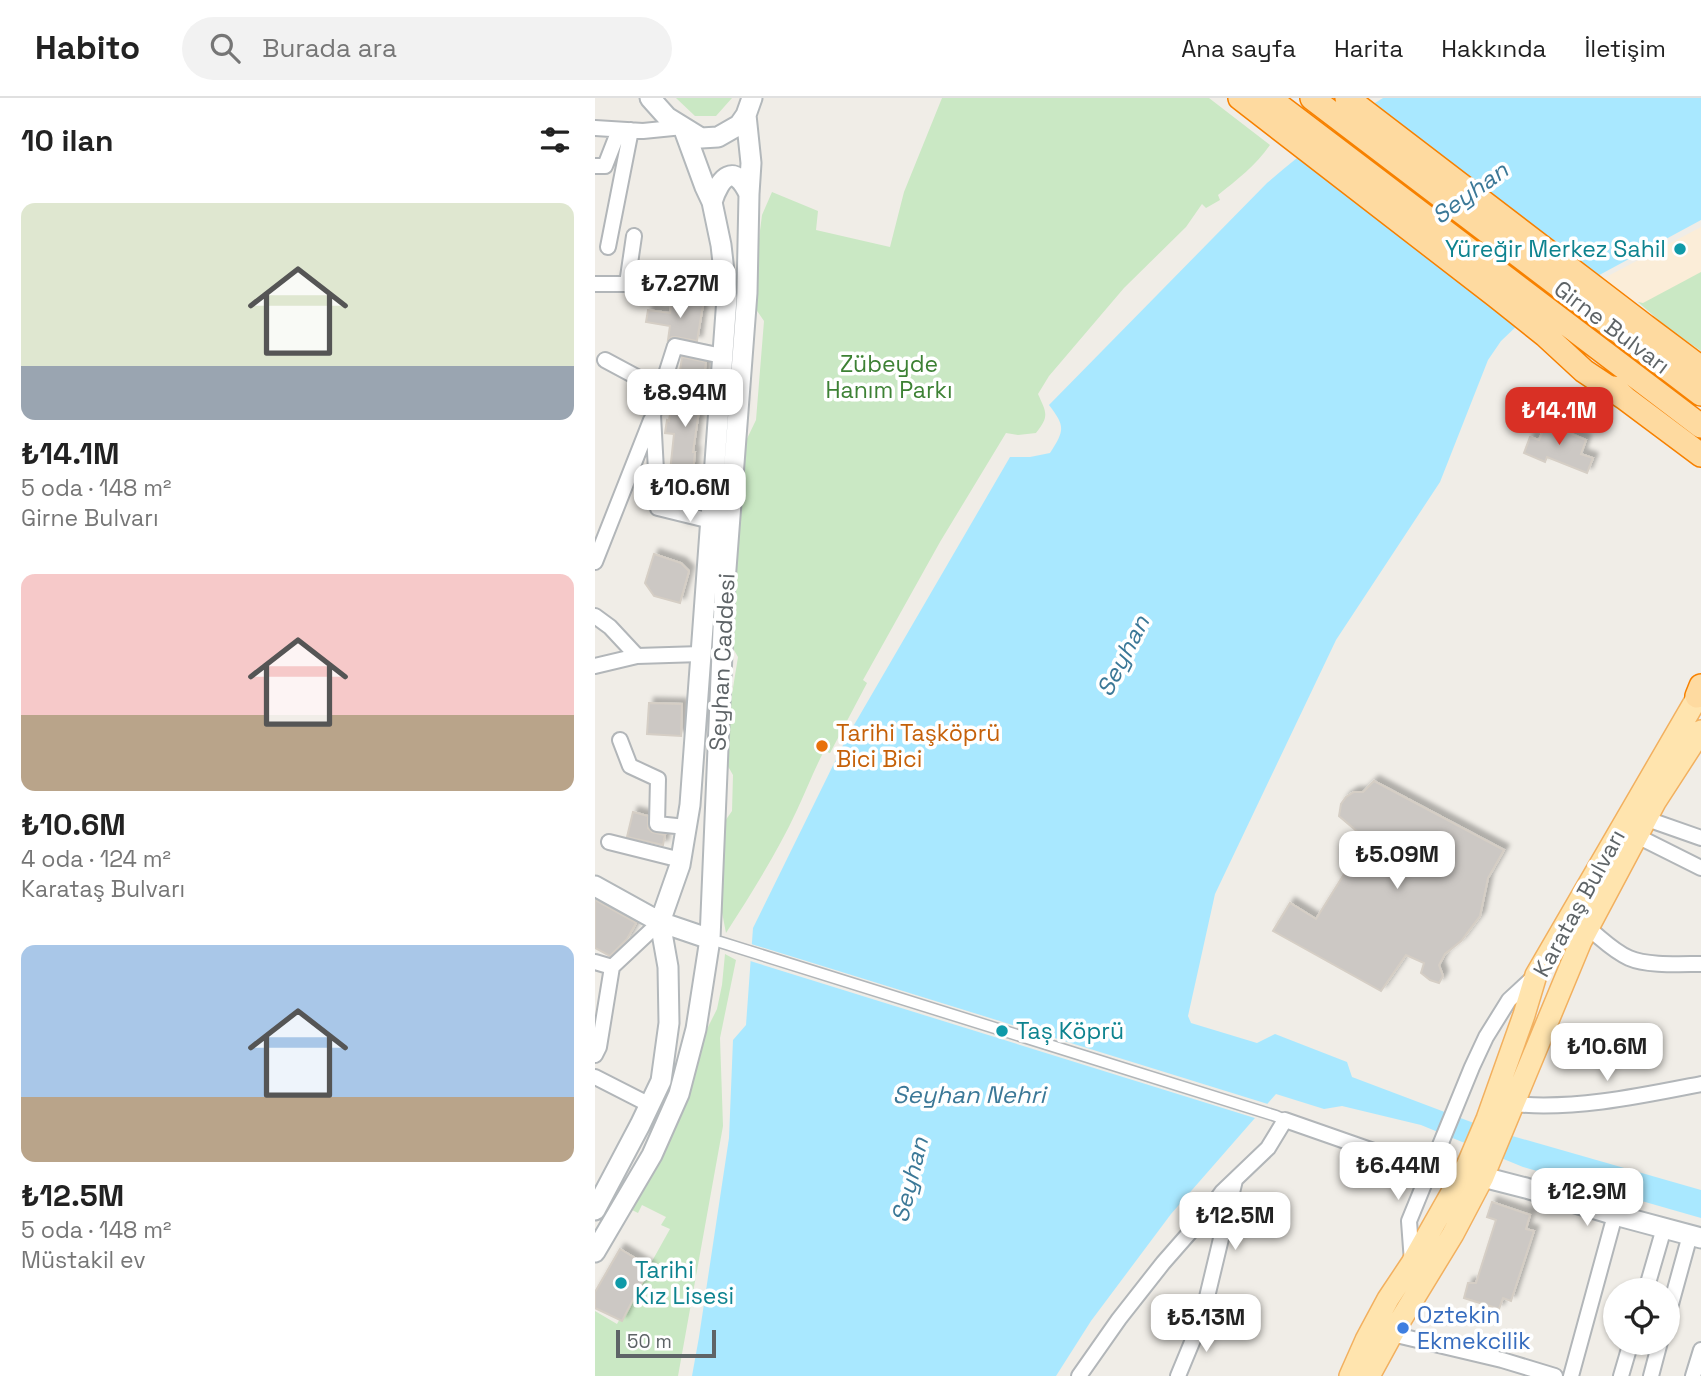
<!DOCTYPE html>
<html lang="tr">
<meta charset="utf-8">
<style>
:root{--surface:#fff;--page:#f2f2f2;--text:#222;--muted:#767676;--line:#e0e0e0;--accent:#d93025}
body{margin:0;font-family:"Space Grotesk",sans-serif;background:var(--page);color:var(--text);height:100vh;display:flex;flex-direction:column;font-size:26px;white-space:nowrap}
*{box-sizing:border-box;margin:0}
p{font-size:23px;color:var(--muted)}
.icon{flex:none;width:38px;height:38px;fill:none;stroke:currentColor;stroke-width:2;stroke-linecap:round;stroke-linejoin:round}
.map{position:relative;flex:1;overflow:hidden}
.sheet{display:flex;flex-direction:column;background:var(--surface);width:595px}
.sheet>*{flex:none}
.fabs{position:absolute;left:1008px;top:1180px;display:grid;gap:14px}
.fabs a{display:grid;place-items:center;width:77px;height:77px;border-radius:50%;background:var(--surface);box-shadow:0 2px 5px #0004;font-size:35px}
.scale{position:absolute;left:21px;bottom:18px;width:100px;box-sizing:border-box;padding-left:7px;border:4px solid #5e6467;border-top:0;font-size:19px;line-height:24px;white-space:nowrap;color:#5e6467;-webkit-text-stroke:5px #fff;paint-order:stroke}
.price{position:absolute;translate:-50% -60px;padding:0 16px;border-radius:14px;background:#fff;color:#222;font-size:23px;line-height:46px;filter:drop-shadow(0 2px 4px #0008)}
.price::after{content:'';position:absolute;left:50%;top:42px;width:21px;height:16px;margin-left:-10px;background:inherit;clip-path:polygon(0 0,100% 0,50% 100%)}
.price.selected{background:var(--accent);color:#fff}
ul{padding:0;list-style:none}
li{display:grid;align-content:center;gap:14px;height:371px;padding:0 21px}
li span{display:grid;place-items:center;height:217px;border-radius:14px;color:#555}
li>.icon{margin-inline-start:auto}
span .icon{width:126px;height:126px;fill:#fffc;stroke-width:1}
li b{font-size:30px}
h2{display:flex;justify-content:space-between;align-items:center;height:84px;padding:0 21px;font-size:30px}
header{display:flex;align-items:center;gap:42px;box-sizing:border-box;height:98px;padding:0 35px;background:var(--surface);border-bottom:2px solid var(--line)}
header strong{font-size:33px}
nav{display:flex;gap:38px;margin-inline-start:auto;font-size:24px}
.search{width:490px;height:63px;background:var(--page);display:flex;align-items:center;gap:18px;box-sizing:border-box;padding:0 24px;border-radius:38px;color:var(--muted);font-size:26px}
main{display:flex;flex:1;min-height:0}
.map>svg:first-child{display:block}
</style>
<header>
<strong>Habito</strong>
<div class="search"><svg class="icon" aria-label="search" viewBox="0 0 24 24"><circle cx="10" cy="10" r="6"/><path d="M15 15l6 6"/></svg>Burada ara</div>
<nav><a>Ana sayfa</a><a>Harita</a><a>Hakkında</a><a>İletişim</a></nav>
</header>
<main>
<section class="sheet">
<h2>10 ilan<svg class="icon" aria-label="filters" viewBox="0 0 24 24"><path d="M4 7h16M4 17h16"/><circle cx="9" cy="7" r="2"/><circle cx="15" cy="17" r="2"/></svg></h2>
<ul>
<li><span style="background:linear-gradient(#dfe7d0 75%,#9aa5b1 0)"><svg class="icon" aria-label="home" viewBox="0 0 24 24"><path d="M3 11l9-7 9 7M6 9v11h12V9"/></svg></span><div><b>₺14.1M</b><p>5 oda · 148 m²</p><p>Girne Bulvarı</p></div></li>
<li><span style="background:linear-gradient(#f6c9c9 65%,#b9a48a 0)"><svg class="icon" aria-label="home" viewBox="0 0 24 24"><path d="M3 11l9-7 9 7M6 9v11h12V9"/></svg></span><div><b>₺10.6M</b><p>4 oda · 124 m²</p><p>Karataş Bulvarı</p></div></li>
<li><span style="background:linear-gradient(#a9c7e8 70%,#b9a48a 0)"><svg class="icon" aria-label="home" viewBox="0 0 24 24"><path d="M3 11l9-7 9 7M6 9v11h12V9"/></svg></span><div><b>₺12.5M</b><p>5 oda · 148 m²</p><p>Müstakil ev</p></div></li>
</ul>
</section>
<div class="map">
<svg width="1106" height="1278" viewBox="0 0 1106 1278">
<defs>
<filter id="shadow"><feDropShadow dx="5" dy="-5" stdDeviation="2" flood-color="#0004"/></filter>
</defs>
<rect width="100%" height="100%" fill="#f0ede7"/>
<path fill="#cae8c4" d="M81,0h56l-16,18h-21z
M347,0h267l61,47c-14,20 -33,35 -52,50l2,5 -14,8 -4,-4 -16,23 -62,61 -75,88 -11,18c8,18 12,22 -2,39l-18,2 -12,-2 -66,109 -77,138 4,3 -37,70 -6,-2c-10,19 -18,40 -27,59 -20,43 -46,84 -71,123l-6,-31 5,-81 7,-10 1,-36 -8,-14 3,-50 3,-11 7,-43 -11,-19 16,-191 13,-27 8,-99 -13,-19 11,-87 10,-23 46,19 -2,19 74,17 14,-55z
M1106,154v99l-32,-22 -46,-40z
M130,856l11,6 -16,78 3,88 -45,250h-83v-65l22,13 53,-95 -9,-4 5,-8 -24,-12 -4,8 -12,-6 77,-170 14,-28 5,-24z"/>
<path fill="#fbedd8" d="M1106,129v45l-58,31 -46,-10 -8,-7z"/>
<path fill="#a9e8ff" d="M788,0h318v122l-109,59 -70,42 -21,20 -13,19 -48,122 -104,158 -121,254 -27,122 3,7 66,20 18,-9 72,28 5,15 143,54 206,59v28l-178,-51 -102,-42 -79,-19 -18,3 -48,-15 -105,120 -80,107 -35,55h-364l7,-39 30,-199 4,-98 13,-15 7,-97 94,-191 163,-280h20l20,-4c15,-23 15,-27 -1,-48l218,-222c36,-31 74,-60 116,-85z"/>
<path fill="#f0ede7" d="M153,845l523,162 -13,14 -511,-159z"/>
<path fill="#ccc8c4" stroke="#d5cec5" stroke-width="2" filter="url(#shadow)" d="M77,202l31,5 -6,36 -21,-4h-4l-4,3 2,-14 -24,-4 2,-12 22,3z
M87,259l24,5 -13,90h2l-5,52 -23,-4 7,-66 -9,-1 2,-13 2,1 4,-29h4z
M953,321l16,7 -2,4 24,10 -5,14 12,4 -6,15 -40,-16 -2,5 -21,-9 6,-16 9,3z
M59,456l27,9 8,8 -9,32 -26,-7 -9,-13z
M54,605l33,1 -1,32 -34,-2z
M779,683l130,69 -16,28 -8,38 -19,25 -16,13 -6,11 4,11 -4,7 -9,-3 -9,-7 3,-10 -18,-8 -25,36 -108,-60 17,-28 26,16 50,-80 -27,-23 2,-12 5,-7 8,-5h9z
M38,714l15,4v12l4,4 13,3 -2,10 -36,-8z
M0,802l41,23 -9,16 -17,17 -15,-8z
M897,1104l38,13 -4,14 8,2 -23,70 -8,-3 -4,11 -35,-11 4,-15h8l20,-63 -9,-3z
M25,1151l30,18 -28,54 -27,-13v-16z"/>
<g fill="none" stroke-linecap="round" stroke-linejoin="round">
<g stroke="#b2b6b9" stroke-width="13">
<path id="pedestrian" d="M125,844l556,174 9,4"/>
</g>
<g stroke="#b2b6b9" stroke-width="18">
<path id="minor" d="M0,30l48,3 40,-4
M0,68h10l14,-36
M13,149l23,-117
M0,186h32l100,14
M32,186l7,-48
M10,262l56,30
M116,423l-53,-13 -5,-93 22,-69 47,10
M0,464l56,-142
M0,518l15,11 27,29
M0,568l42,-10 64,-2
M25,642l10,26 28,13 -1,45 29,3
M1052,721l54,19
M1042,738l64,32
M14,744l72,18
M993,830c13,10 25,23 41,30 18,8 52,6 72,6
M0,864l17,5
M0,957l4,-8 13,-80 48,-45
M0,979l55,28
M918,1006c62,6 127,-8 188,-20
M817,1164l-3,-41 63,-154 14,-30 23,-37 26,-24
M1051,1192l18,-62
M1073,1217l22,-80
M797,1236l110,26 53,16
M484,1278l40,-57 44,-56 43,-49 16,-22 46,-44 17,-28 103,36 41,16
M583,1278l24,-58 33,-138
M976,1278l44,-161
M1026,1278l10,-34
M1056,1278l9,-34
M1098,1278l8,-26"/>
</g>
<g stroke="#b3b8bb" stroke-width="23">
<path id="secondary" d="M55,0l17,19 34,21 17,-1 21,-12 7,-10 6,-17
M117,104c8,-25 22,-40 37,-8
M0,788l65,36 50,17
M888,1079l43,11 89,27 86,23
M0,1112l45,-85 21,-44 8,-58 -1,-56 -8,-45 20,-57 10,-60 37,-507 -6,-53 -9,-43 -7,-15 -22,-60
M0,1154l57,-97 27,-61 17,-65 14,-90 15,-357 22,-289 2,-99 2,-31 -5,-48"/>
</g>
<g stroke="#f2b05f" stroke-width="24">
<path id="primary" d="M755,1278l16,-36 22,-41 24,-36 55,-97 20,-47 37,-104 12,-40 165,-284
M774,1278l23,-42 61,-100 30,-57 98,-236 74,-139 46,-71"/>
</g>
<g stroke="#f78100" stroke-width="26">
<path id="trunk" d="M645,0l256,198 49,39 39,36 42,28
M674,0l432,328
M717,0l389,296
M752,0l298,228
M1038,221l12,7 56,42
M1019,290l12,11 75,56
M1102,598l4,-10"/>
</g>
<use href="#pedestrian" stroke="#fff" stroke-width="10"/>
<use href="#minor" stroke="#fff" stroke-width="14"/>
<use href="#secondary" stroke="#fff" stroke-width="19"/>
<use href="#primary" stroke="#ffe4ae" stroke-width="21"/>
<use href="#trunk" stroke="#fedaa0" stroke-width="23"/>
</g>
<g fill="#0f9aa8" stroke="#fff" stroke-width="2.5">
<circle cx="1085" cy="151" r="7"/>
<circle cx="407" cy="933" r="7"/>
<circle cx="26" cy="1185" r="7"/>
</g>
<circle fill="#e8710a" stroke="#fff" stroke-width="2.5" cx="227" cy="648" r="7"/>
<circle fill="#3f7fe0" stroke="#fff" stroke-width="2.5" cx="808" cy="1230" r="7"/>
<g text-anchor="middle" stroke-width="7" stroke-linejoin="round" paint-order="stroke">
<g font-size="23" fill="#0d838f" stroke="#fff" text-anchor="start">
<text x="1071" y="159" text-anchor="end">Yüreğir Merkez Sahil</text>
<text x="421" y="941">Taș Köprü</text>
<text x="40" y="1180">Tarihi<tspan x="40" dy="26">Kız Lisesi</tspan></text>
</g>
<g font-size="23" fill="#5e6467" stroke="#fff">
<text transform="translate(1017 229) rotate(37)" y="8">Girne Bulvarı</text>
<text transform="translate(127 564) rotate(-87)" y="8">Seyhan Caddesi</text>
<text transform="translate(984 805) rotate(-61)" y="8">Karataş Bulvarı</text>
</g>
<g font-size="23" fill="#3d8134" stroke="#fff">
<text x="294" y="274">Zübeyde<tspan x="294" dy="26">Hanım Parkı</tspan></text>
</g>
<g font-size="23" fill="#c56008" stroke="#fff" text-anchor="start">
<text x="241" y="643">Tarihi Taşköprü<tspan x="241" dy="26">Bici Bici</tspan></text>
</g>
<g font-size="23" fill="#366cbe" stroke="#fff" text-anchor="start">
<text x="822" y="1225">Oztekin<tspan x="822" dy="26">Ekmekcilik</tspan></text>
</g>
<g font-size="24" font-style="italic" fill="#3b7897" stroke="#fff">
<text transform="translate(875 95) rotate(-36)" y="8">Seyhan</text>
<text transform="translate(528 558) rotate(-63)" y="8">Seyhan</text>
<text x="374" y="1005">Seyhan Nehri</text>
<text transform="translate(315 1082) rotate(-76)" y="8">Seyhan</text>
</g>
</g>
</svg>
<div class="fabs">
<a><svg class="icon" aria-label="locate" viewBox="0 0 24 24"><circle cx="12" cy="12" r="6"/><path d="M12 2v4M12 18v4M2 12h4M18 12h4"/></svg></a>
</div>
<div class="scale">50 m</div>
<b class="price" style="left:85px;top:222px">₺7.27M</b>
<b class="price" style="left:90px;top:331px">₺8.94M</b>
<b class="price selected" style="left:964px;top:349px">₺14.1M</b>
<b class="price" style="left:95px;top:426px">₺10.6M</b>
<b class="price" style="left:802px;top:793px">₺5.09M</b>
<b class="price" style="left:1012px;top:985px">₺10.6M</b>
<b class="price" style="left:803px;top:1104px">₺6.44M</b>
<b class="price" style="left:992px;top:1130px">₺12.9M</b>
<b class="price" style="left:640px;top:1154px">₺12.5M</b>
<b class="price" style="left:611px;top:1256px">₺5.13M</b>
</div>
</main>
